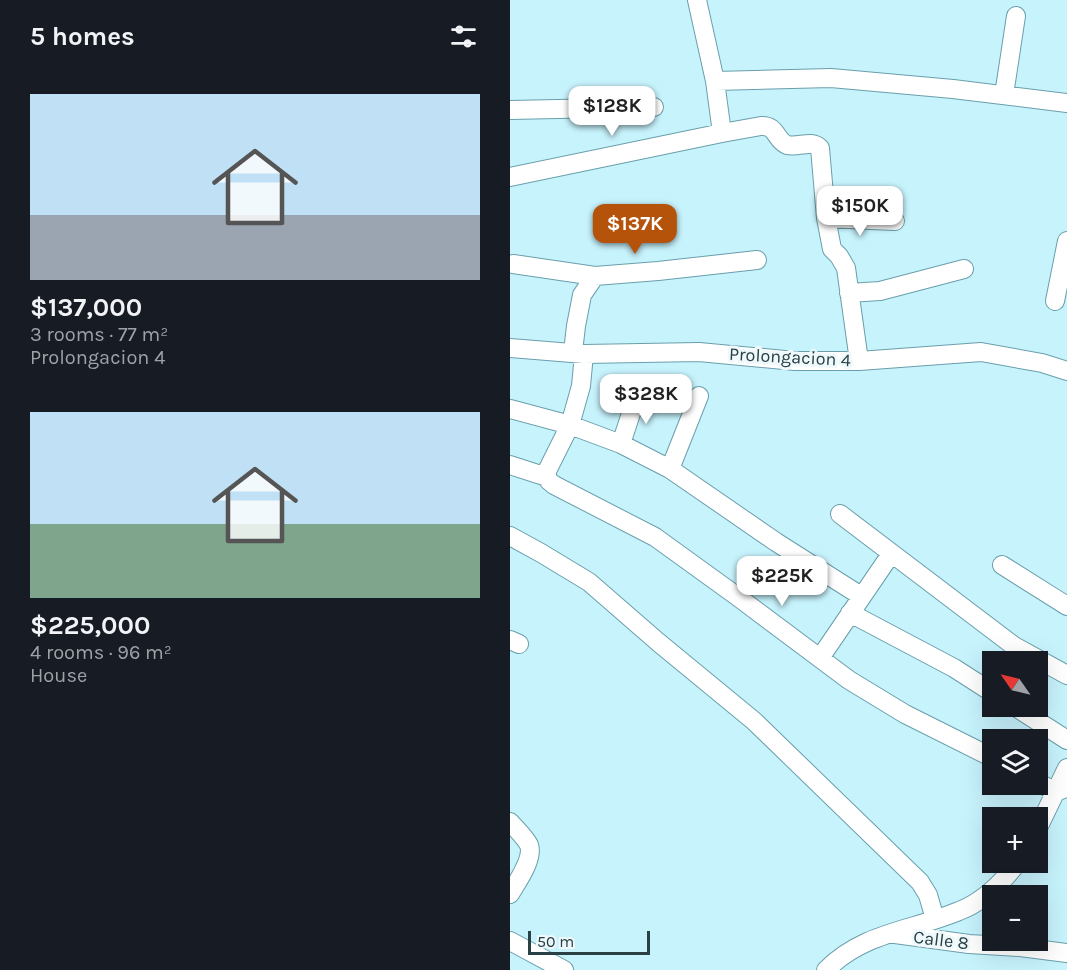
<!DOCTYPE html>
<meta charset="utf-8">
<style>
:root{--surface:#171b24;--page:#20242c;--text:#f1f3f6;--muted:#9ea1a6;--accent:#b45309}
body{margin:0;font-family:Karla,sans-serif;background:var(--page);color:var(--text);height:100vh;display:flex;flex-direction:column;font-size:22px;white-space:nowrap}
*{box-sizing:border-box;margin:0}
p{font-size:20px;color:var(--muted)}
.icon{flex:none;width:33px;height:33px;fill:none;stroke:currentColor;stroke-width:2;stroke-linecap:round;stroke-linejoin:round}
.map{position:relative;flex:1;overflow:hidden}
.details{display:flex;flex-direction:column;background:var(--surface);width:510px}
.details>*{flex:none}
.needle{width:39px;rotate:304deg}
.buttons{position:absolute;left:472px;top:651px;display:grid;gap:12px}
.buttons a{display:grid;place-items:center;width:66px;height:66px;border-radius:0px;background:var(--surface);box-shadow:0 6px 24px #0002;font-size:30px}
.scale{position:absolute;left:18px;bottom:15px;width:122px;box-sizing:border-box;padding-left:6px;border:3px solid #294045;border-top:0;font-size:16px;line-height:21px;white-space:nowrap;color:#294045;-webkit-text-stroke:4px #eff9fc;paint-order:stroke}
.price{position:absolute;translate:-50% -51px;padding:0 14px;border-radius:12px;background:#fff;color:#222;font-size:20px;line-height:39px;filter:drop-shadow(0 2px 3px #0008)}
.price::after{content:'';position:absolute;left:50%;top:36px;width:18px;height:14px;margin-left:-9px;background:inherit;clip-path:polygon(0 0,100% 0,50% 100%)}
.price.active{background:var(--accent);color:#fff}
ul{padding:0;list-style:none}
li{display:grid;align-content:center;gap:12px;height:318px;padding:0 30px}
li span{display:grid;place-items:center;height:186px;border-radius:0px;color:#555}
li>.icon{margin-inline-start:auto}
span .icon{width:108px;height:108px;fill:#fffc;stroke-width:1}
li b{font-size:26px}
h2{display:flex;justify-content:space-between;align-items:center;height:72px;padding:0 30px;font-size:26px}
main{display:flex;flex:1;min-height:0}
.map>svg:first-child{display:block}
</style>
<main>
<section class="details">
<h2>5 homes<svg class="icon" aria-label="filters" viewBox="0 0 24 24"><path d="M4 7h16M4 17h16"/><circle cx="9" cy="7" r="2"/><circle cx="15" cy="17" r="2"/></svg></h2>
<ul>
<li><span style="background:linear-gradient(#bfe0f5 65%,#9aa5b1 0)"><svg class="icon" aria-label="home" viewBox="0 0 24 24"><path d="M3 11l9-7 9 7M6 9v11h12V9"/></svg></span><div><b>$137,000</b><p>3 rooms · 77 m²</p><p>Prolongacion 4</p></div></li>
<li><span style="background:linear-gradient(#bfe0f5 60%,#7fa58c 0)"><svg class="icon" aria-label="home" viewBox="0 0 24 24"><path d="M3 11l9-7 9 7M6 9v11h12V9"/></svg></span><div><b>$225,000</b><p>4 rooms · 96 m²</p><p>House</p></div></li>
</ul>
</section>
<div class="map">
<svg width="557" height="970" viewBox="0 0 557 970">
<rect width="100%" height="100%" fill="#c7f3fd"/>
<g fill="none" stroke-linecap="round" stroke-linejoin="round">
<g stroke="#699fab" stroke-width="20">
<path id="minor" d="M187,0l18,81 7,52
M205,81l116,-3 122,11 114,14
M494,95l12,-79
M0,110l144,-3
M0,177l212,-44 39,-7c16,-1 14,14 26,19 12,3 24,-6 33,3l6,70 6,31 7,7 7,12 13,93
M316,218l69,3
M3,264l82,12 63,-5 99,-11
M339,293l31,-2 84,-22
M545,301l12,-60
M0,348l74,6 115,-2 96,9h64l122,-9 61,11 25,8
M63,352l3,-26 6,-31 13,-19
M0,409l60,16 51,19 49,25 106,73 85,54
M111,444l16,-49
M0,465l37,12 2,4 5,4 101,52 83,60 111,83 56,34 88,44
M160,469l29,-73
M37,477v-6l23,-46 11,-39 3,-32
M330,514l174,132 53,29
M0,536l31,17 48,29 69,60 96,79 166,161 8,13 7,24
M492,565l65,41
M340,613l104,55 39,25
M0,640l9,4
M310,658l71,-104
M504,706l53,34
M528,782l17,10 11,-4
M0,822c6,7 15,15 19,23 5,14 -12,37 -19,49
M528,828l29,-60
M385,934l74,10 51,3 47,6
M0,941l54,29
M316,970c38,-38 85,-39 133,-59 24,-9 43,-28 59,-49"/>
</g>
<use href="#minor" stroke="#fff" stroke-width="18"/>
</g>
<g text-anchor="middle" stroke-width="6" stroke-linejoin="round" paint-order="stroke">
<g font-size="18" fill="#294045" stroke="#eff9fc">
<text transform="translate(280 357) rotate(3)" y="6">Prolongacion 4</text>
<text transform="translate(431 940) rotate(7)" y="6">Calle 8</text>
</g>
</g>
</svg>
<div class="buttons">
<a><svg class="needle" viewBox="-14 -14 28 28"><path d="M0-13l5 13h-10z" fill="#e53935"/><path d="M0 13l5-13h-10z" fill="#9ea1a6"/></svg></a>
<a><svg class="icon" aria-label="layers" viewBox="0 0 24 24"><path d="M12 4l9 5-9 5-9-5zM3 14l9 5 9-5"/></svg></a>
<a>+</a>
<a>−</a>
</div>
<div class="scale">50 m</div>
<b class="price" style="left:102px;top:137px">$128K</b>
<b class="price" style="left:350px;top:237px">$150K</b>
<b class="price active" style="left:125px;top:255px">$137K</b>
<b class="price" style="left:136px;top:425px">$328K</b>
<b class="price" style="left:272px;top:607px">$225K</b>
</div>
</main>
